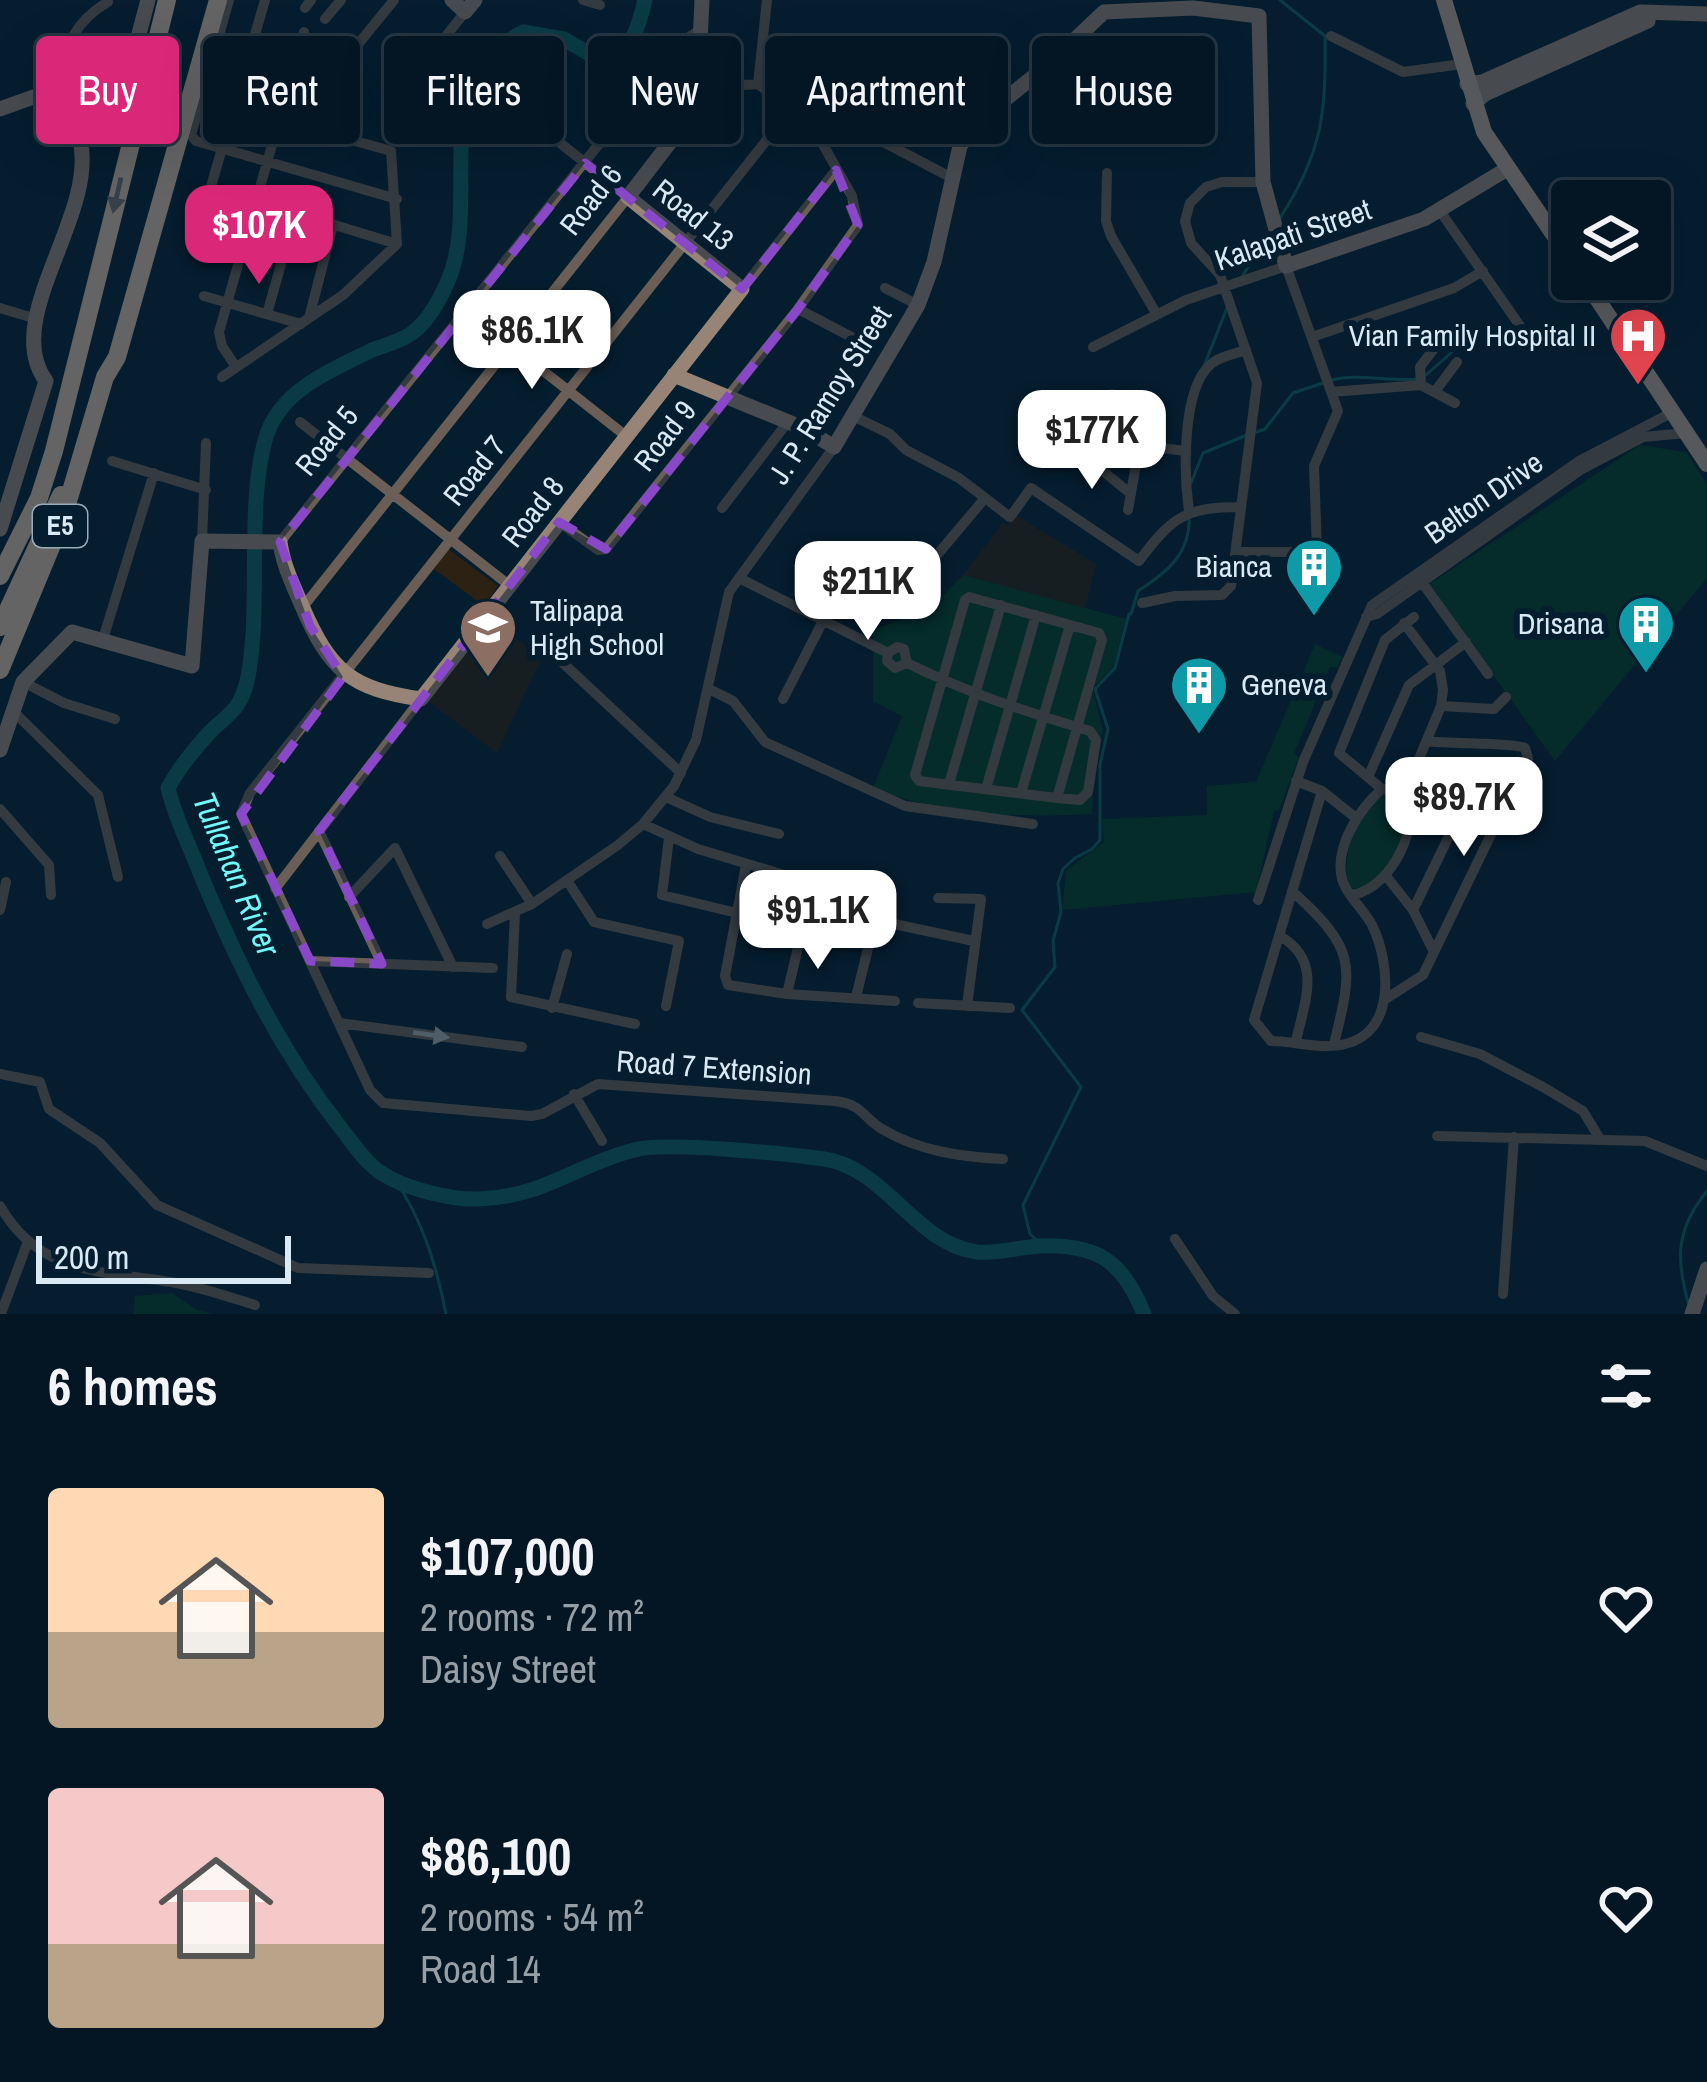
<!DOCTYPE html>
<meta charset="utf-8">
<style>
:root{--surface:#041623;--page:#0d1f2b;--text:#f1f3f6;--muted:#979fa6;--line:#253541;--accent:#db2777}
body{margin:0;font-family:"Archivo Narrow",sans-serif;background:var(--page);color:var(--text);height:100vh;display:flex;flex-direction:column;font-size:45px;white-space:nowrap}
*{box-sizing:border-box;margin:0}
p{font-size:39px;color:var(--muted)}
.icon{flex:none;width:66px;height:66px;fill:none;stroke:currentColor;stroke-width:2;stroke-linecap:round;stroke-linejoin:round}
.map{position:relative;height:1314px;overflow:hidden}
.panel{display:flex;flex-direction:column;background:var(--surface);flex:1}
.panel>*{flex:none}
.guide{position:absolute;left:36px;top:36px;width:1635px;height:108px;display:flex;gap:24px}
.fabs{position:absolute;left:1551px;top:180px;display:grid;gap:24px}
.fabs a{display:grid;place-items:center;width:120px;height:120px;border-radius:12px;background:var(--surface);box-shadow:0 12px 48px #0002,0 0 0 3px var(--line);font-size:60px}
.scale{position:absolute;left:36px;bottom:30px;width:255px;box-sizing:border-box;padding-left:12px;border:6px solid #daeaf5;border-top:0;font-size:33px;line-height:42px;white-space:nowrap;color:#daeaf5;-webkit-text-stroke:9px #051e2f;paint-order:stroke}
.price{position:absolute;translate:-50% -102px;padding:0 27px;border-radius:24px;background:#fff;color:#222;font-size:39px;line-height:78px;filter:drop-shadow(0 3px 6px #0008)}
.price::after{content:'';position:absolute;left:50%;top:72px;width:36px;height:27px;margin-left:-18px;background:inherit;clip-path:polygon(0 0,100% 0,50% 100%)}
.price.active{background:var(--accent);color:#fff}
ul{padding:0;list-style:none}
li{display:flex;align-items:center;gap:36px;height:300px;padding:0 48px}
li span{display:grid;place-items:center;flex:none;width:336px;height:240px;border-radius:12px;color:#555}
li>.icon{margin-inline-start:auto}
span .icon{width:144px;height:144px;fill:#fffc;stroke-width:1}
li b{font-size:51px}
h2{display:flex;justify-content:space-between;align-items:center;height:144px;padding:0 48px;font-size:51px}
.pill{padding:0 42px;border-radius:12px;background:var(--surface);box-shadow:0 12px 48px #0002,0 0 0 3px var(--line);font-size:42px;line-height:108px}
.pill.active{background:var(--accent);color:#fff}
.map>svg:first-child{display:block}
</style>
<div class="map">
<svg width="1707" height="1314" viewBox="0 0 1707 1314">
<rect width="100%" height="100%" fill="#051e2f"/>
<path fill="#2c2112" d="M1015,515l81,49 -11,44 -122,-33 40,-52 5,3z
M448,549l50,37 -14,20 -50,-37z
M491,618l50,40 -44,95 -69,-52z"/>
<path fill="#053d27" d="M1640,445l46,7 21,32v94l-152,183 -127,-176z
M963,575l163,44 -13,49 -21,20 11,42 -10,39 -1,45c-71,4 -153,1 -219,-26l29,-72 -29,-15v-71l58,-22z
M1315,644l27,13 -5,11 -7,-1 -36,87 5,3 -20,53 -5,1 -18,81 -194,18 4,-39 38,-29 -2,-23 105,-4v-29l49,-4z
M1389,792l14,6c6,33 -12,85 -49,91l-6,-6c-7,-33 11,-75 41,-91z
M172,1293l25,17 16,4h-80l2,-18z"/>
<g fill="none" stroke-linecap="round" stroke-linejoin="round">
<path stroke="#106061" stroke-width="3" d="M1280,0l45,36c1,76 -2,116 -45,182
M1241,278l31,-47
M1204,366l23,-58
M1426,375l44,-39
M1333,380c23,-7 58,2 85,-1
M1256,432l9,-3 28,-36 30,-10
M1191,483l12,-30 44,-18
M1131,614l7,-23c28,-18 53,-37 51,-75
M394,1178c29,43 42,86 52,136
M1043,1246l-13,-12 -7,-29 58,-118 -59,-77 33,-43 -2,-26 8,-29 -3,-29 5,-14 12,-11 17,-9 8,-9v-75l8,-36 -13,-40 20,-21 14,-54
M1689,1306c-13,-46 -14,-76 18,-115"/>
<path stroke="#106061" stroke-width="15" d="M645,0c-6,25 -14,55 -40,63l-41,-24 -41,-7c-100,54 -40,167 -75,249 -8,18 -19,40 -36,52 -12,9 -28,12 -42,18 -39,19 -88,39 -103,83 -18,54 -10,141 -14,200 -2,23 -3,50 -15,70 -6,10 -18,18 -26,26 -17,18 -32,36 -44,58 7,30 21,56 32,85 38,91 79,176 140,254 13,16 25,36 43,47 23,15 68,26 96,25 64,-2 97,-34 155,-49 31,-9 153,4 190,9 62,9 91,85 153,93 21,2 42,-5 63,-6 59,-2 83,16 104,68"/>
<path stroke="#6a5e56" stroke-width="10" d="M229,0l-38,135 5,6 201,58
M583,0l17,5
M305,8l6,-8
M325,19l16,-19
M1331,36l72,36 59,-8
M1076,39l36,25 33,16
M762,47l110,21 88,78
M346,59l48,-59
M758,84l9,-84
M53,90c12,-38 18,-67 55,-88
M393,103l72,-91
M792,108l-542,685 -9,21 129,276 13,13 148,13 11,-2 56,-30 237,17c29,4 26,15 47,28 37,22 79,28 121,30
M853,126l99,52
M318,132l17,-64
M1107,173l-1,48 5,15 45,77
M256,201l141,43
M1440,211l94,135
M201,221l64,-221
M885,288l33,17
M742,289l94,-119
M204,296l97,28
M0,308l30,9
M798,309l65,34
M467,311l159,125
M267,314l28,-100
M309,318l24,-93
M1312,337l142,-49 29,-17
M1093,347l93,-47 100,-34 52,145 -24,55 3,86h-80
M236,367l-14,-21 -3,-14 85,-300
M222,377l121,-82 54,-51 -6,-93 -111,-31
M1421,385l-1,-18 16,-21
M1436,390l21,-28
M1331,392l90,-7 34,18
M1108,402l23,10 7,31
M855,417l35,17 16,16 53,28 51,39 21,-29 108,73c33,-44 46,-54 102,-54
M300,422l209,163
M1147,446l38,5
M1082,454l30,-60
M1070,455l12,-1 49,40
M112,461l94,29
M722,508l65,-85
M1128,510l10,-57
M1189,511c-5,-35 -8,-122 22,-147 9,-8 24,-10 35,-14
M559,522l39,28 8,-1 192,-240 60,-84 -6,-29 -40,-71 -54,-41 -43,3 -16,18
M202,541l4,-98
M280,542l400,-499 20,-13
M739,578l149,75
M1421,581l67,93
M886,590l41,-23 58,-69
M1142,603l33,-7 47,-1 9,-9 26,-203 -37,-108 -29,-32 -6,-22 5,-18 16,-16 16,-5h41
M303,607l325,-410 -93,-74 26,-39
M1366,617l11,-3 205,-145 61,-32 43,-4
M103,639l51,-166
M550,651l131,122
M907,663l-3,-14 -7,-2 -9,6 -1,8 8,7 12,-5c63,31 117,48 183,68l6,9 -8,52 -8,8 -23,-2 -138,-17 -4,-6 50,-175 4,-3 130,36 3,7 -45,158
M23,682l41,21 51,16
M709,689l24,12 32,41 140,64 128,18
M783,699l40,-78
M1441,706l53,3 12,-12
M12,710l86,85 20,82
M1368,777l41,-92 57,-43
M1296,781l26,10 34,27
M949,784l52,-179
M986,789l50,-174
M1382,789l-43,-36 46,-113 29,-23
M1322,791l-68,229 17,21c22,0 53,9 74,3 52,-12 45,-82 27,-119 -8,-15 -26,-31 -30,-46 -8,-32 18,-71 40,-90l24,1
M1021,793l49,-168
M1410,796l49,-10 53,8
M666,797l44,20 69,17
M0,809l49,56 2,30
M643,824l55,25 136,41 41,30 99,21
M319,831l63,133
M669,838l-7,57 75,18
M500,856l32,48
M746,865l-21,111 3,9 59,9 108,7
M1386,876l27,34 21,42
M568,882l26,40 85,19 -13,65
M275,889l146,-190
M1292,891c64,58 62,73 42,153
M1353,895c39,-8 69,-70 53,-105l35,-84 2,-16 -3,-19 -36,-48
M349,897l46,-49 58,119
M938,898l43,1 -14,107
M1258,900l45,-138 69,-157 207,-144 94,-49
M0,910l6,-28
M1413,910l60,-123
M515,913l-4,84 124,27
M487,924l45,-20 86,-59 25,-21 31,-38 22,-46 33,-148 105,-145
M1280,936c43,25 25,64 16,105
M310,961l183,7
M787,994l26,-110
M856,997l19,-77
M1384,1000l39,-25 105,-217 -3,-10c-9,-5 -77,-4 -98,-7
M918,1003l92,5
M552,1008l15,-54
M339,1023l183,24
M1421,1037l59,17 63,33 40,24 17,28
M0,1074l40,8 9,27 51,34 57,62 141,63 131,5
M574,1094l28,47
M1437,1136l208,5 62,25
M0,1206c38,66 95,65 164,75 30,4 62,15 91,24
M1175,1239l38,57 22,18
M1503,1294l11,-157
M2,1311l25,-67"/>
<path stroke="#978477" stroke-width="15" d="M452,0l13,12 10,-12
M1259,16l4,166 23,84 138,-47 83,-50
M1467,84l15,-2 158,-70 67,2
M1473,104l12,-10 163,-73
M0,109l53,-19c10,13 23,33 27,50 18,75 -80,179 -34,241l-46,148
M78,133l41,-24 29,-109
M674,375l141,58
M810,432l24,15 84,-142 16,-43 26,-116 18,-25 69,-55 57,-54 89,-4 66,8
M0,750l23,-68 49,-50 120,34 10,-125 78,1c3,23 13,43 22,64 28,65 49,83 119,93l321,-410 -114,-92 69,-90 5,-107
M1692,1314l15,-45"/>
<path stroke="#baa190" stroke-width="16" d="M1444,0l40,132 88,130
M1584,279l123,185"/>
<path stroke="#dabba7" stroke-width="18" d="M0,576l39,-78 15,-47 113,-451
M0,627l61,-132
M0,670l63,-152 42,-141 12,-20 101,-357"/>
</g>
<defs><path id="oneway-solid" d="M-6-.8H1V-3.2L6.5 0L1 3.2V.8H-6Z" transform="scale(3)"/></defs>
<use fill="#706c6b" href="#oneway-solid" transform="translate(117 195) rotate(103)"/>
<use fill="#a8abad" href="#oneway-solid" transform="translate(431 1035) rotate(8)"/>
<path d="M0 0H1707V1314H0ZM585,163l157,126 94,-119 22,55 -60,84 -192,240 -47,-27 -240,309 63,133 -72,-3 -69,-147 102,-137 -33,-51 -30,-84z" fill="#051e2f" fill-opacity=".55" fill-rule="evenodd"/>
<path fill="none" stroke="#8948c7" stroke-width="9" stroke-dasharray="24 15" stroke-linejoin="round" d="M585,163l157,126 94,-119 22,55 -60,84 -192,240 -47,-27 -240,309 63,133 -72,-3 -69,-147 102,-137 -33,-51 -30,-84z"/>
<defs>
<g id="hospital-pin" transform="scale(3)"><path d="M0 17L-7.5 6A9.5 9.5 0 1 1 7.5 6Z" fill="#e0444e" stroke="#051e2f"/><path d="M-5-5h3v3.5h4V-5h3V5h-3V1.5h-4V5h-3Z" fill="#fff"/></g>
<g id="building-pin" transform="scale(3)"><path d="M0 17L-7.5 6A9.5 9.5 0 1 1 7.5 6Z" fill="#0f9aa8" stroke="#051e2f"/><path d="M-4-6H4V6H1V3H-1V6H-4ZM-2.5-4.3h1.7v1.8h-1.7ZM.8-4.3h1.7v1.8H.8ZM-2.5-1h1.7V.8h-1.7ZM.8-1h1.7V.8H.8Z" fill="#fff"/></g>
<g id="school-pin" transform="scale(3)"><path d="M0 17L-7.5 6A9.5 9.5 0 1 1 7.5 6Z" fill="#8d6e63" stroke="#051e2f"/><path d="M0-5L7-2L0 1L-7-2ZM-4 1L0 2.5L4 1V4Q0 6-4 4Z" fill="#fff"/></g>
</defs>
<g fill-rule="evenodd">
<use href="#hospital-pin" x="1638" y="336"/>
<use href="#building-pin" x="1314" y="567"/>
<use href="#building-pin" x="1646" y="624"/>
<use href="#school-pin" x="488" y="628"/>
<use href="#building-pin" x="1199" y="685"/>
</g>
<g text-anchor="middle" stroke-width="12" stroke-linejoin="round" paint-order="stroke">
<rect fill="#051e2f" stroke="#9aadba" stroke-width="3" x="33" y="505" width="54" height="42" rx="9"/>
<g font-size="27" font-weight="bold" fill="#daeaf5">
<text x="60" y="535">E5</text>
</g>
<g font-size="30" fill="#daeaf5" stroke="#051e2f">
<text transform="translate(591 200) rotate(-52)" y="10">Road 6</text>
<text transform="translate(693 215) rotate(39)" y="10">Road 13</text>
<text transform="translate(1293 235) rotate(-19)" y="10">Kalapati Street</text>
<text transform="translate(830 395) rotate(-58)" y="10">J. P. Ramoy Street</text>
<text transform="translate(665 436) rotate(-52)" y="10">Road 9</text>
<text transform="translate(327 441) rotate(-51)" y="10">Road 5</text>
<text transform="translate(475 471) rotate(-51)" y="10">Road 7</text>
<text transform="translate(1484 498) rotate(-35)" y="10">Belton Drive</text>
<text transform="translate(533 512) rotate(-52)" y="10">Road 8</text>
<text transform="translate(714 1068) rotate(4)" y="10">Road 7 Extension</text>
</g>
<g font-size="30" fill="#daeaf5" stroke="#051e2f" text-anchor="end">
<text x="1596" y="346">Vian Family Hospital II</text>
<text x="1272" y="577">Bianca</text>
<text x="530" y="621" text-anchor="start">Talipapa<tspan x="530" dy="34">High School</tspan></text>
<text x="1604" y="634">Drisana</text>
<text x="1241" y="695" text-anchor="start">Geneva</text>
</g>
<g font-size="33" font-style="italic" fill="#72fafb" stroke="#051e2f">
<text transform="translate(237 874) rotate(67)" y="12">Tullahan River</text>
</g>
</g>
</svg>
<div class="fabs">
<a><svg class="icon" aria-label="layers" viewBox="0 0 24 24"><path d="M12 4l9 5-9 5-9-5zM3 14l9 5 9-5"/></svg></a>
</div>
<div class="scale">200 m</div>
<b class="price active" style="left:259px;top:287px">$107K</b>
<b class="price" style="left:532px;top:392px">$86.1K</b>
<b class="price" style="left:1092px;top:492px">$177K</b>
<b class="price" style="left:868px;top:643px">$211K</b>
<b class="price" style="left:1464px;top:859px">$89.7K</b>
<b class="price" style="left:818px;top:972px">$91.1K</b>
<div class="guide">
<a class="pill active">Buy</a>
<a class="pill">Rent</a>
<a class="pill">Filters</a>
<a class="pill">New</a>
<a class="pill">Apartment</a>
<a class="pill">House</a>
</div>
</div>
<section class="panel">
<h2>6 homes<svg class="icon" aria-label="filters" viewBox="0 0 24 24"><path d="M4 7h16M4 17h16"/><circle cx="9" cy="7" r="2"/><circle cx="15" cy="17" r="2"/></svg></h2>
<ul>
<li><span style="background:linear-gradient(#ffd9b3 60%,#b9a48a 0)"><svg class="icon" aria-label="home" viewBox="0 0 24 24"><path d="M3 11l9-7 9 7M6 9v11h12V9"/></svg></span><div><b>$107,000</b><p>2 rooms · 72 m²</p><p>Daisy Street</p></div><svg class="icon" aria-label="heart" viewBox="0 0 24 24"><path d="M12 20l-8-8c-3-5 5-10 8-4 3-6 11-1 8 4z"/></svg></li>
<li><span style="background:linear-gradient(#f6c9c9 65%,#b9a48a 0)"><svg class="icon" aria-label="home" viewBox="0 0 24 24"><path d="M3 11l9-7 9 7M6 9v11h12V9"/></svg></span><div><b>$86,100</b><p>2 rooms · 54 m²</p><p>Road 14</p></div><svg class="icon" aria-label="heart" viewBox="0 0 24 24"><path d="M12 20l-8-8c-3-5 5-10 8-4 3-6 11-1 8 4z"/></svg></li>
</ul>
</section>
